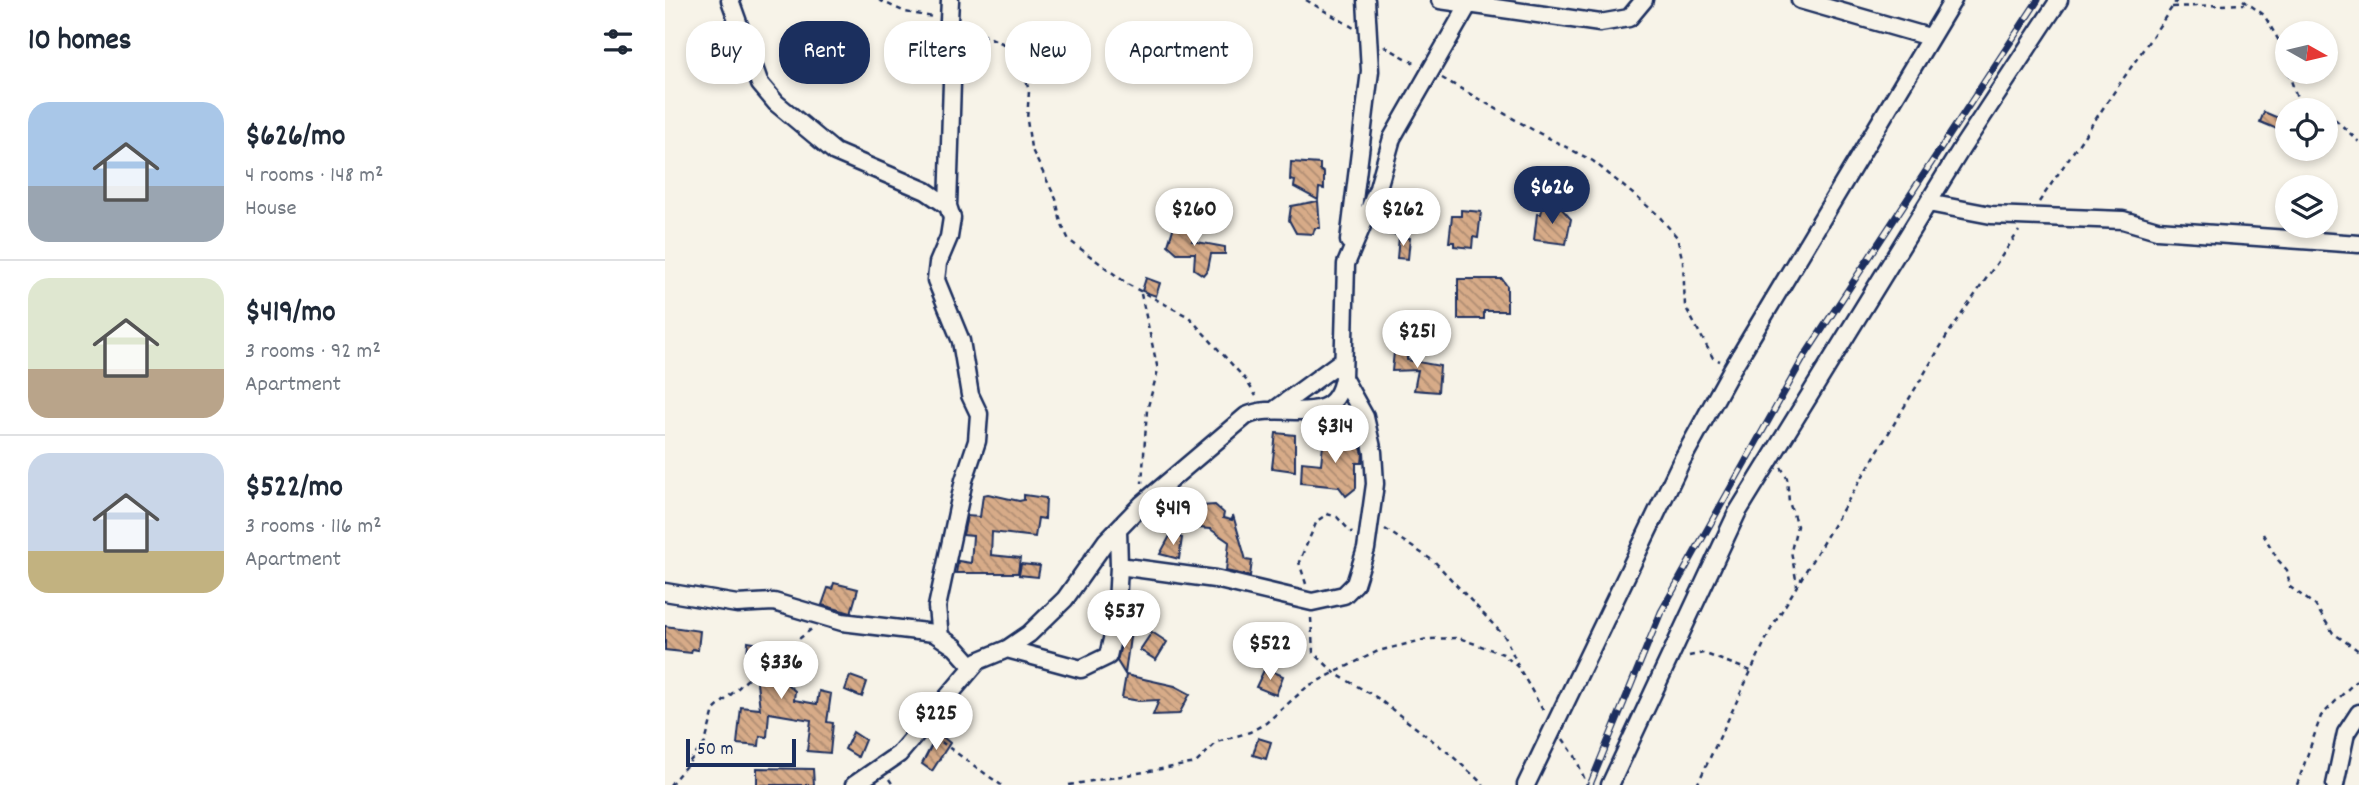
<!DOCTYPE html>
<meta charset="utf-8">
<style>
:root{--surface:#fff;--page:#f2f2f3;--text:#1f2937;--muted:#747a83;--line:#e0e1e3;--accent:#1b2f5e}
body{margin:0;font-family:Dekko,sans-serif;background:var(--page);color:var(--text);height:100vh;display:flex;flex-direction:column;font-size:26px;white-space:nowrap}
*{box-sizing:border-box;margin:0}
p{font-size:23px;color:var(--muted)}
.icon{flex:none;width:38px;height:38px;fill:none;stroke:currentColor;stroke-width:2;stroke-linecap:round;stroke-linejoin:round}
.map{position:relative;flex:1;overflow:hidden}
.side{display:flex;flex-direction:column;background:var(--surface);width:665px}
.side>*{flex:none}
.banner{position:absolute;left:21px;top:21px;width:665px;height:63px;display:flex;gap:14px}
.needle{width:46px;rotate:98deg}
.buttons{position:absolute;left:1610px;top:21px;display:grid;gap:14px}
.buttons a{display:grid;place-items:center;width:63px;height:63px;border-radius:50%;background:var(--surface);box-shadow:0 4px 10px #0003;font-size:35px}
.scale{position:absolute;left:21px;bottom:18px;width:110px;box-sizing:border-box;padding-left:7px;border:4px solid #1b2f5e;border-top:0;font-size:19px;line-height:24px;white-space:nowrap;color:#1b2f5e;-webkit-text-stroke:5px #f7f3e8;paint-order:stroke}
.price{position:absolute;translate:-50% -60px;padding:0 16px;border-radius:24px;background:#fff;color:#222;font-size:23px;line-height:46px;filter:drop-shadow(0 2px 4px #0008)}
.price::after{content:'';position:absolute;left:50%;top:42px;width:21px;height:16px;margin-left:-10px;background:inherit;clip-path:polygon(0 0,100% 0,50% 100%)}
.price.current{background:var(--accent);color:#fff}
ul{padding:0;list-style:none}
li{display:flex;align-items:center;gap:21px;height:175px;padding:0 28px}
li+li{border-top:2px solid var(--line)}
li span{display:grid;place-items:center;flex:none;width:196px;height:140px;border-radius:21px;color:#555}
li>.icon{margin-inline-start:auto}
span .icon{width:84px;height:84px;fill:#fffc;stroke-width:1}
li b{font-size:30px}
h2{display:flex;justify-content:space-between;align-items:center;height:84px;padding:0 28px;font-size:30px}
.chip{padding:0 24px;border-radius:28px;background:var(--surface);box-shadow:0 4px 10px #0003;font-size:24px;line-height:63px}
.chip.current{background:var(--accent);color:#fff}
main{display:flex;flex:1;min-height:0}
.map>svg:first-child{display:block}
</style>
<main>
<section class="side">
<h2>10 homes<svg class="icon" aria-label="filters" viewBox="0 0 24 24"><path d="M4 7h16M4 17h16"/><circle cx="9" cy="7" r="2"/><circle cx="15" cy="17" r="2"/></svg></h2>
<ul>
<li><span style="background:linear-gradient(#a9c7e8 60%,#9aa5b1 0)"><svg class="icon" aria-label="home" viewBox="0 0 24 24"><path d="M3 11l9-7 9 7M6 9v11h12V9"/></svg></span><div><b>$626/mo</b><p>4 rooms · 148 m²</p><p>House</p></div></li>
<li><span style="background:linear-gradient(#dfe7d0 65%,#b9a48a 0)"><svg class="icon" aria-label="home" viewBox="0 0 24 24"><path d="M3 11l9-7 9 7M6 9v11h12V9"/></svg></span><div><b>$419/mo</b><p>3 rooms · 92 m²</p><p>Apartment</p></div></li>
<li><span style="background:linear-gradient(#c9d6e8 70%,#c2b280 0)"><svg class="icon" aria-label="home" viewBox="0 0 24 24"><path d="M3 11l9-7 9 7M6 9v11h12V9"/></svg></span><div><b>$522/mo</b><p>3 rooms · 116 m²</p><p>Apartment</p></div></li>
</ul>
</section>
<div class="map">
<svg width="1694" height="785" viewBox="0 0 1694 785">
<defs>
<pattern id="building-back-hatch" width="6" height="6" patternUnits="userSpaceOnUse" patternTransform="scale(1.75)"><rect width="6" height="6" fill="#d7ab88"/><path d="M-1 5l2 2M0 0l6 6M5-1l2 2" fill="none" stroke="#ae8c72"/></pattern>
</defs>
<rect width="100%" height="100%" fill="#f7f3e8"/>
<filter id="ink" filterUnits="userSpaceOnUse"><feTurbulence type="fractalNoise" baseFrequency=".0143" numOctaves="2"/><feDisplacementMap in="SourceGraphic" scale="14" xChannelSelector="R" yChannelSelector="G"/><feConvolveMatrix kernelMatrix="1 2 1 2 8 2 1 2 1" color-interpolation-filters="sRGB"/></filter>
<g filter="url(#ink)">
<path fill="url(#building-back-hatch)" stroke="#1b2f5e" stroke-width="2" d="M1599,112l17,7 -4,10 -17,-7z
M626,162l29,2v6l4,3v16l-5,-1 -1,12 -24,-13 1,-6 -5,-1z
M653,201l2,27h-5l-2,6 -17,-1 -7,-13 2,-14z
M721,202h23l-5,33 -19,-1v-8l-7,-1 1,-12z
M878,206l18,2 10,11 -5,25 -32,-4 3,-26h4z
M796,210l20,2 -3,26 -5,-1 -1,11 -18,-2v-4h-5l3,-26h9z
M509,226l21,7 -3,8 33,6v7h-14l-3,15 -5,6 -9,-6 1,-16h-18l-9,-8z
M734,237l11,1 -2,21 -11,-1z
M481,278l14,5 -4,13 -14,-5z
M793,279h44l5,7v25h-23v8h-26z
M730,343h12v17l33,6 -2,26 -24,-2 4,-20 -26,1z
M672,432l24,16 2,6 -1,9h-6v25l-10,8 -7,-9 -38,-4 1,-21 19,2 3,-29 10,1z
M611,433l19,2v36l-23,-3z
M323,494l31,7 5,-1v-5l22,3 -1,21 -7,-1 -3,19 -43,-5 -1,23 29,3 -2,15h-62l2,-12 13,2 2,-27 -10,-1 4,-19 13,1 3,-22z
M550,505l9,8 -1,5 9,2 1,-5 13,45 6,1 -2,15 -24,-5 3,-29 -19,-13 -11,-1 -2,-11 4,-11z
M506,534l11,4 -3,21 -19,-5z
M356,564l19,2 -2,11 -19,-2z
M169,583l24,6 -7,24 -29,-8 6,-17 4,1z
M0,626l35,5 -2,19 -6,-1 -1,4 -26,-3z
M460,629l6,1 -6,44 -8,-13z
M487,632l15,10 -11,18 -16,-10z
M83,642l39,7 -5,29 6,2v5l7,6 -1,9 23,4 2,-13 12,3 -4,28 6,1 -3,30 -23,-2 4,-31 -42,-7 -2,24 -7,-1 -1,10 -22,-2 4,-37 19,2 -4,-35 -10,-1z
M600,668l18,8 -7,19 -20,-8z
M461,675l49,11 15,8 -11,20 -26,1 6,-15 -20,1 -17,-3z
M185,676l17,6 -5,15 -17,-7z
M188,732l12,8 -7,17 -13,-8z
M273,733l12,10 -18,28 -10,-7z
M593,738l13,4 -5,17 -13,-4z
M92,768l56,1 1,16h-57z"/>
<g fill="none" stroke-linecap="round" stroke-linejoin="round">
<g stroke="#1b2f5e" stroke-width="21">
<path id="minor" d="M65,0l30,84 16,19 59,49 91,39 22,15 4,12 -3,19 -11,26 -2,17 25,61 9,54 9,19 -2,27 -13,39 -27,127 3,30
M775,0l160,23 29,-5 15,-18
M1135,0l129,37
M1263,203l63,12 132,5 34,10 202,14
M283,206l4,-124 -4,-42 2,-40
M684,241l21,-170 -4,-71
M611,409l67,-49
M453,529l1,37 96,13 97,23 32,-7 11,-11 11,-35 9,-65 -2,-32 -8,-35 -22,-39
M0,592l72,12 37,-2 68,20 92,11 21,14 18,20
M342,649l74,20 27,-13 8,-33 3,-57
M189,785l45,-31 79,-93 29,-12 22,-15 36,-35 41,-58 36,-37 104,-88c35,-17 88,16 97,-38l3,-114 32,-76 14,-50 79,-138
M861,785l155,-323 51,-93 221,-369
M945,785l127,-272 226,-367 96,-146
M1670,785l11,-52 13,-20"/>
</g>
<path stroke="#1b2f5e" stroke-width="2.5" stroke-dasharray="5 5" stroke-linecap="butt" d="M214,0l26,12 28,5
M641,0l48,28
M1578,0l21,15 22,38 1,18
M1507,7l73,-3
M298,26l39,17 20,23 7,25 -2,29 4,28 25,51 5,24 8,17 60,45 60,32 57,63 10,16
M719,46l34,19
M1623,72l10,28 10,10
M777,78l93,53 58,30 64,53 20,23 6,25 2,44 28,52 7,3
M1661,116l9,3 24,23
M1374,202l138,-202
M476,294l17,76 -11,40 -5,73
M1116,467l6,11 2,24 8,24 -6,25 6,34
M720,529l50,33 70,75 13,28
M1598,534l15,26 9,10 3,17 25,18 18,28 26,18
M641,584l-7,-22 18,-41 10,-7 10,3 15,16
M646,618l2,34 23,22 40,23 74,57 34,31
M1024,656l14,-3 48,18
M268,736l68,49
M898,739l12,17 12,29
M224,779l4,6
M5,785l35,-42 9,-33 36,-33 63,-49
M404,785l127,-22 21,-21 33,-10 16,-9 42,-37 70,-35 49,-12 32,-1 44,16 16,14 26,46
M1032,785l74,-156 177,-295 71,-103
M1632,785l24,-69 38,-38"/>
<use href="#minor" stroke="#f7f3e8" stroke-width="16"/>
<g stroke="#1b2f5e" stroke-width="7">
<path id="rail" d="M925,785l71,-173 143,-255 234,-357"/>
</g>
<use href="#rail" stroke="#f7f3e8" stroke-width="4.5" stroke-dasharray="13" stroke-linecap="butt"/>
</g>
</g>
</svg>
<div class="buttons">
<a><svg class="needle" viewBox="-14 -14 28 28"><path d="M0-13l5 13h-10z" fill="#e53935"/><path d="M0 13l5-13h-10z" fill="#747a83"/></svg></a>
<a><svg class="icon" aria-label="locate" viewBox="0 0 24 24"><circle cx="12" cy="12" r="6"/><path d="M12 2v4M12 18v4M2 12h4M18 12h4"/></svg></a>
<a><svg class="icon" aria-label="layers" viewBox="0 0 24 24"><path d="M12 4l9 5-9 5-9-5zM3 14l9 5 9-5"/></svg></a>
</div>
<div class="scale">50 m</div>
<b class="price current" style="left:887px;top:226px">$626</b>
<b class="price" style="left:529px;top:248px">$260</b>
<b class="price" style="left:738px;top:248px">$262</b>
<b class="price" style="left:752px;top:370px">$251</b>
<b class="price" style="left:670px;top:465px">$314</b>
<b class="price" style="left:508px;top:547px">$419</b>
<b class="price" style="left:459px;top:650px">$537</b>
<b class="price" style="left:605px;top:682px">$522</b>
<b class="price" style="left:116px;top:701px">$336</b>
<b class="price" style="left:271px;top:752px">$225</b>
<div class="banner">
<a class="chip">Buy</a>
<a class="chip current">Rent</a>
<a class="chip">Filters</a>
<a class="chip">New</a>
<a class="chip">Apartment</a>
</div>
</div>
</main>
